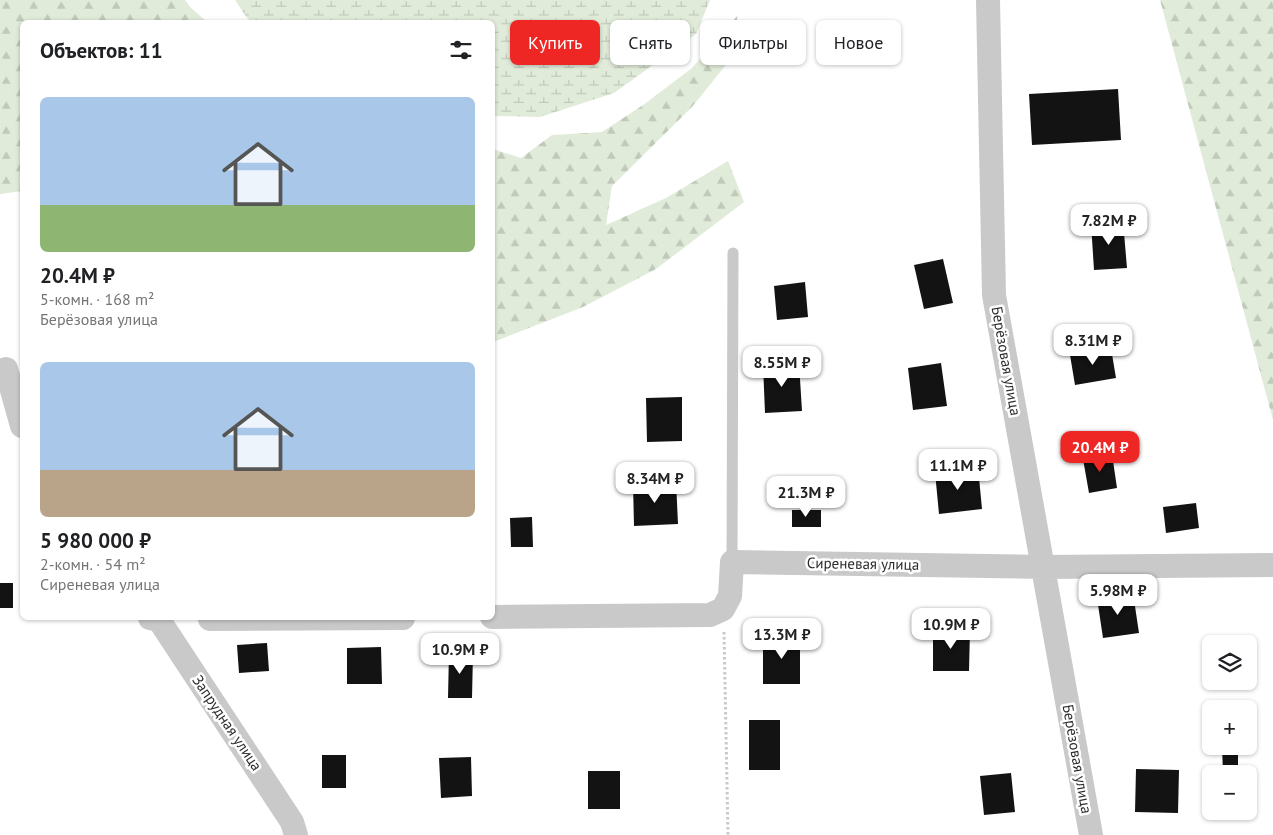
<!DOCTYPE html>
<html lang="ru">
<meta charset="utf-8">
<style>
:root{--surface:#fff;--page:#f6f6f6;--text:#202124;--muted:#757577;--accent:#ee2724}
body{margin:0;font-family:"PT Sans",sans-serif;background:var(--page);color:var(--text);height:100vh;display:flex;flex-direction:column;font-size:19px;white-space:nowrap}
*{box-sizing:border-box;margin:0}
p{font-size:16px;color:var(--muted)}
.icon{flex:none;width:28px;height:28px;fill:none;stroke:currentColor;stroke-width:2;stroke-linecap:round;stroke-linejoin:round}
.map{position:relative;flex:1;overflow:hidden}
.drawer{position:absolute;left:20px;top:20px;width:475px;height:600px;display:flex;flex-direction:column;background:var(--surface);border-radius:8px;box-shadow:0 1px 4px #0004}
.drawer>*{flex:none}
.banner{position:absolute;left:510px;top:20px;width:475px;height:45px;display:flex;gap:10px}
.tools{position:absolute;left:1202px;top:635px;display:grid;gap:10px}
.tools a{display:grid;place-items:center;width:55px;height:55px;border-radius:8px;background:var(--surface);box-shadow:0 1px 4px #0004;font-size:25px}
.price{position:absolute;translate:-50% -42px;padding:0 11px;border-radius:10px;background:#fff;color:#222;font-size:16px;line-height:32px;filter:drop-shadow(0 1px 2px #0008)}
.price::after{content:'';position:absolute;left:50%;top:30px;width:15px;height:11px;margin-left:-8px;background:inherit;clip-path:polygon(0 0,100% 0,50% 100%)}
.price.active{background:var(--accent);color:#fff}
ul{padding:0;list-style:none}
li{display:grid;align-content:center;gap:10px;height:265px;padding:0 20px}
li span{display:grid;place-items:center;height:155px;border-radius:8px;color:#555}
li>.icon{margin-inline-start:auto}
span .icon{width:90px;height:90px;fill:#fffc;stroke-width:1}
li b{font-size:21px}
h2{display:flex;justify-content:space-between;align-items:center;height:60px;padding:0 20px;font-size:21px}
.pill{padding:0 18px;border-radius:8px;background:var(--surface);box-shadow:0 1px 4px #0004;font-size:18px;line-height:45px}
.pill.active{background:var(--accent);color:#fff}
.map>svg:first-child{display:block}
</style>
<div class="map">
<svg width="1273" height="835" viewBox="0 0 1273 835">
<defs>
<pattern id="forest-firs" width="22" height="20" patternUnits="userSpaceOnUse" patternTransform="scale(1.25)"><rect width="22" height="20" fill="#e1ebd9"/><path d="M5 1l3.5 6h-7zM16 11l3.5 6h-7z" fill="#c1caba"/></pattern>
<pattern id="wetland-marsh" width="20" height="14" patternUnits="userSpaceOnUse" patternTransform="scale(1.25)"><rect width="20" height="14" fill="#e1ebd9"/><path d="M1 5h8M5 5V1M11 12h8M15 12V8" fill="none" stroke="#c1caba"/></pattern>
</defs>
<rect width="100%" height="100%" fill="#fff"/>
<path fill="url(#forest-firs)" d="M0,0h185l5,7 17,15h-185v169l-22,3z
M1160,0h113v420z
M738,15l-13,51 -33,41 -80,79 -6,39 60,-27 62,-37 16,41 -88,67 -73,38 -90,35v-193l28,9 31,-23 50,-3 44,-29 46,-35z"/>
<path fill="url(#wetland-marsh)" d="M235,0h475l-14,34 -82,59 -74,24 -47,-1 -1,-94h-240l-5,-4z"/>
<path fill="#131313" d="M1118,89l3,51 -89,5 -3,-51z
M1123,221l4,47 -33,2 -3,-47z
M943,259l10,44 -29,6 -10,-44z
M805,282l3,35 -31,3 -3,-34z
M1111,348l5,30 -41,7 -5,-30z
M799,363l3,48 -37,2 -2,-48z
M941,363l6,43 -34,4 -5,-42z
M682,397v44l-35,1 -1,-44z
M1112,454l5,34 -28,5 -6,-34z
M978,467l4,42 -43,5 -4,-42z
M676,481l2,43 -44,2 -1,-43z
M1196,503l3,25 -33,5 -3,-26z
M792,510h29v17h-29z
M532,517l1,30h-22l-1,-29z
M0,583h13v25h-13z
M1133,593l6,40 -36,5 -6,-40z
M933,629h37l-1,42h-36z
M763,635h37v49h-37z
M267,643l2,28 -30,2 -2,-28z
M381,647l1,37h-35v-36z
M449,652l24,1 -1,45h-24z
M749,720h31v50h-31z
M1222,746h16v28h-15z
M322,755h24v33h-24z
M471,757l1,39 -31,2 -2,-40z
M1136,769l43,1 -1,43 -43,-1z
M588,771h32v38h-32z
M1011,773l4,39 -31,3 -4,-39z"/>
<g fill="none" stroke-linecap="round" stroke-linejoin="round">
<path stroke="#c9c9c9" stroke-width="3" stroke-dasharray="2.5 2.5" stroke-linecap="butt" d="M724,632l4,203"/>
<path stroke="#c9c9c9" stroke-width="11" d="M732,562l1,-309"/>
<path stroke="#c9c9c9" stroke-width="24" d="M988,0l6,295 97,540
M6,369l16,57
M492,617l218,-2 13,-6 7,-13 2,-34 311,5 230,-2
M150,618l9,2 133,202 4,13
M210,619l193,-1"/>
</g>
<g text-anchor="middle" stroke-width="5" stroke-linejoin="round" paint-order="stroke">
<g font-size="15" fill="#2c2c2c" stroke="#fff">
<text transform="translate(1006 361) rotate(80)" y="5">Берёзовая улица</text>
<text transform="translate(863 564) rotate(1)" y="5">Сиреневая улица</text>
<text transform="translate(227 723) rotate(56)" y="5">Запрудная улица</text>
<text transform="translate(1077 759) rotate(80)" y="5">Берёзовая улица</text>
</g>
</g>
</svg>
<div class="tools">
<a><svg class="icon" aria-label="layers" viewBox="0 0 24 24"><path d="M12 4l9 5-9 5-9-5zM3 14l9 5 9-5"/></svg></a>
<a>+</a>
<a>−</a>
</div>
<b class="price" style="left:1109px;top:246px">7.82M ₽</b>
<b class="price" style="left:1093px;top:366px">8.31M ₽</b>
<b class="price" style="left:782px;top:388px">8.55M ₽</b>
<b class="price active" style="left:1100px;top:473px">20.4M ₽</b>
<b class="price" style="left:958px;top:491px">11.1M ₽</b>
<b class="price" style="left:655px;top:504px">8.34M ₽</b>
<b class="price" style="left:806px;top:518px">21.3M ₽</b>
<b class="price" style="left:1118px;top:616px">5.98M ₽</b>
<b class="price" style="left:951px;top:650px">10.9M ₽</b>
<b class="price" style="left:782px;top:660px">13.3M ₽</b>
<b class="price" style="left:460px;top:675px">10.9M ₽</b>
<div class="banner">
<a class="pill active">Купить</a>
<a class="pill">Снять</a>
<a class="pill">Фильтры</a>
<a class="pill">Новое</a>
</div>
<section class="drawer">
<h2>Объектов: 11<svg class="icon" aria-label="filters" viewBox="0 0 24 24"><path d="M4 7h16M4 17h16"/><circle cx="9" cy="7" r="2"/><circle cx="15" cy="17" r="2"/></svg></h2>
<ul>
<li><span style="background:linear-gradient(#a9c7e8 70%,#8fb573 0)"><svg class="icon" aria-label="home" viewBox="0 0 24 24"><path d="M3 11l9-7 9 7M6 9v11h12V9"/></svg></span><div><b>20.4M ₽</b><p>5-комн. · 168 m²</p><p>Берёзовая улица</p></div></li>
<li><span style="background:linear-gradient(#a9c7e8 70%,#b9a48a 0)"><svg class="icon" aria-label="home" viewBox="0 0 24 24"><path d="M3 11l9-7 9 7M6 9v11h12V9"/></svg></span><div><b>5 980 000 ₽</b><p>2-комн. · 54 m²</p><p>Сиреневая улица</p></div></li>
</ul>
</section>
</div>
